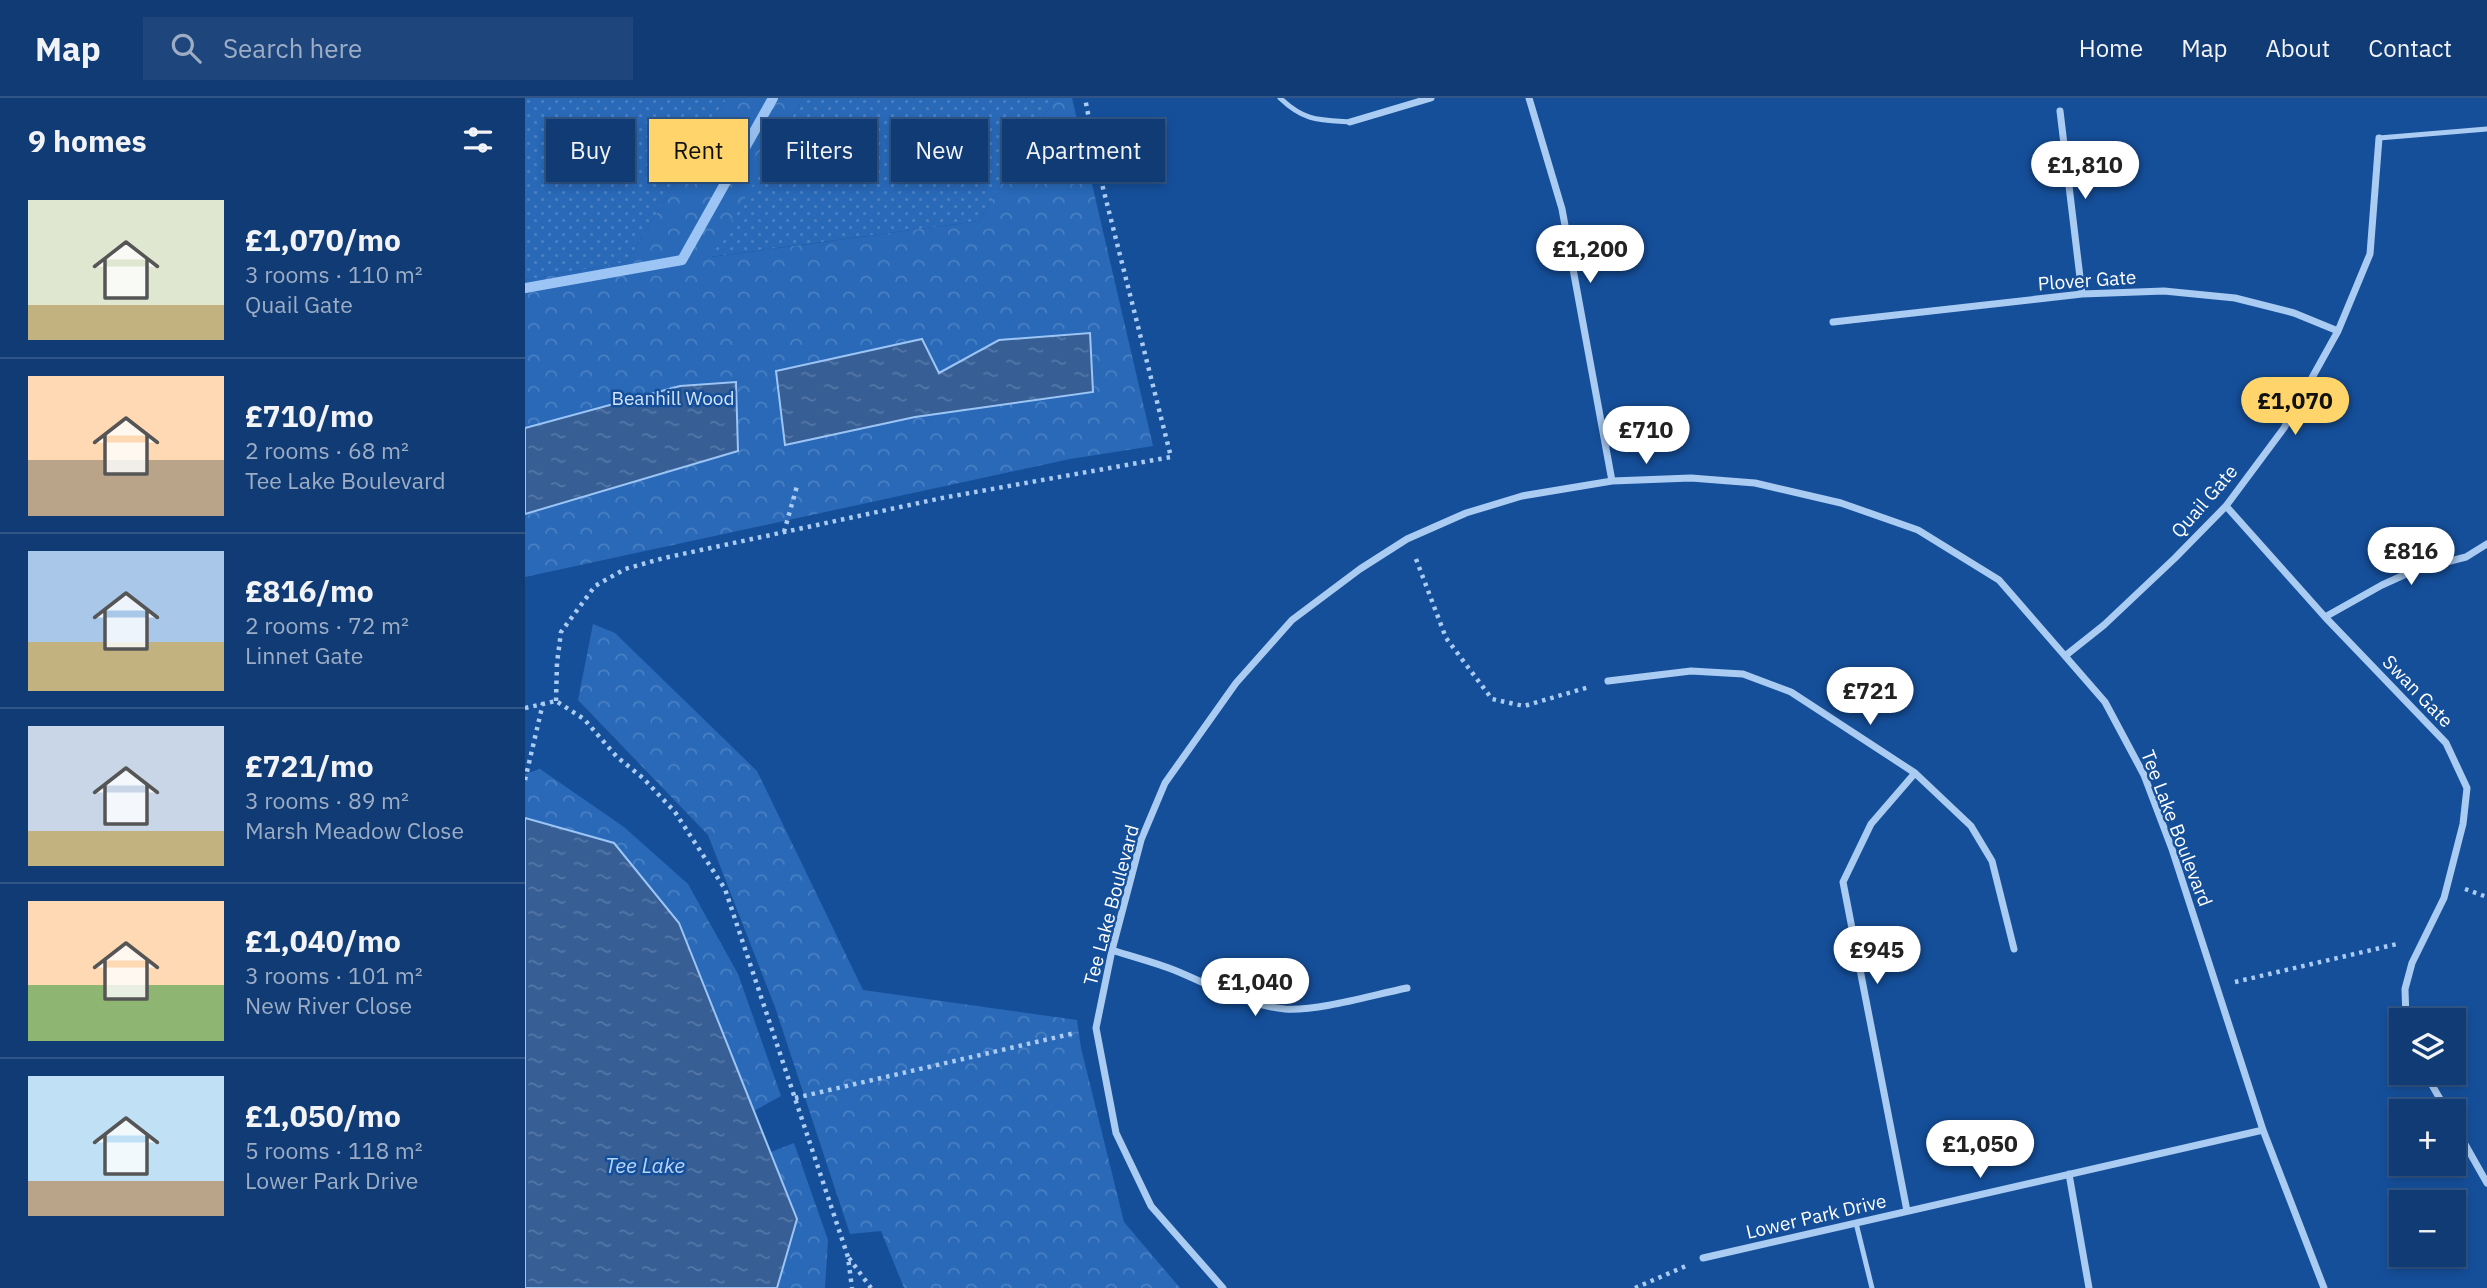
<!DOCTYPE html>
<meta charset="utf-8">
<style>
:root{--surface:#103b74;--page:#1e467c;--text:#f1f3f6;--muted:#9cadc5;--line:#305586;--accent:#ffd56b}
body{margin:0;font-family:"IBM Plex Sans",sans-serif;background:var(--page);color:var(--text);height:100vh;display:flex;flex-direction:column;font-size:26px;white-space:nowrap}
*{box-sizing:border-box;margin:0}
p{font-size:23px;color:var(--muted)}
.icon{flex:none;width:38px;height:38px;fill:none;stroke:currentColor;stroke-width:2;stroke-linecap:round;stroke-linejoin:round}
.map{position:relative;flex:1;overflow:hidden}
.drawer{display:flex;flex-direction:column;background:var(--surface);width:525px}
.drawer>*{flex:none}
.hud{position:absolute;left:21px;top:21px;width:665px;height:63px;display:flex;gap:14px}
.buttons{position:absolute;left:1864px;top:910px;display:grid;gap:14px}
.buttons a{display:grid;place-items:center;width:77px;height:77px;border-radius:0px;background:var(--surface);box-shadow:0 4px 10px #0003,0 0 0 2px var(--line);font-size:35px}
.price{position:absolute;translate:-50% -60px;padding:0 16px;border-radius:24px;background:#fff;color:#222;font-size:23px;line-height:46px;filter:drop-shadow(0 2px 4px #0008)}
.price::after{content:'';position:absolute;left:50%;top:42px;width:21px;height:16px;margin-left:-10px;background:inherit;clip-path:polygon(0 0,100% 0,50% 100%)}
.price.current{background:var(--accent);color:#111}
ul{padding:0;list-style:none}
li{display:flex;align-items:center;gap:21px;height:175px;padding:0 28px}
li+li{border-top:2px solid var(--line)}
li span{display:grid;place-items:center;flex:none;width:196px;height:140px;border-radius:0px;color:#555}
li>.icon{margin-inline-start:auto}
span .icon{width:84px;height:84px;fill:#fffc;stroke-width:1}
li b{font-size:30px}
h2{display:flex;justify-content:space-between;align-items:center;height:84px;padding:0 28px;font-size:30px}
.chip{padding:0 24px;border-radius:0px;background:var(--surface);box-shadow:0 4px 10px #0003,0 0 0 2px var(--line);font-size:24px;line-height:63px}
.chip.current{background:var(--accent);color:#111}
header{display:flex;align-items:center;gap:42px;box-sizing:border-box;height:98px;padding:0 35px;background:var(--surface);border-bottom:2px solid var(--line)}
header strong{font-size:33px}
nav{display:flex;gap:38px;margin-inline-start:auto;font-size:24px}
.search{width:490px;height:63px;background:var(--page);display:flex;align-items:center;gap:18px;box-sizing:border-box;padding:0 24px;border-radius:0px;color:var(--muted);font-size:26px}
main{display:flex;flex:1;min-height:0}
.map>svg:first-child{display:block}
</style>
<header>
<strong>Map</strong>
<div class="search"><svg class="icon" aria-label="search" viewBox="0 0 24 24"><circle cx="10" cy="10" r="6"/><path d="M15 15l6 6"/></svg>Search here</div>
<nav><a>Home</a><a>Map</a><a>About</a><a>Contact</a></nav>
</header>
<main>
<section class="drawer">
<h2>9 homes<svg class="icon" aria-label="filters" viewBox="0 0 24 24"><path d="M4 7h16M4 17h16"/><circle cx="9" cy="7" r="2"/><circle cx="15" cy="17" r="2"/></svg></h2>
<ul>
<li><span style="background:linear-gradient(#dfe7d0 75%,#c2b280 0)"><svg class="icon" aria-label="home" viewBox="0 0 24 24"><path d="M3 11l9-7 9 7M6 9v11h12V9"/></svg></span><div><b>£1,070/mo</b><p>3 rooms · 110 m²</p><p>Quail Gate</p></div></li>
<li><span style="background:linear-gradient(#ffd9b3 60%,#b9a48a 0)"><svg class="icon" aria-label="home" viewBox="0 0 24 24"><path d="M3 11l9-7 9 7M6 9v11h12V9"/></svg></span><div><b>£710/mo</b><p>2 rooms · 68 m²</p><p>Tee Lake Boulevard</p></div></li>
<li><span style="background:linear-gradient(#a9c7e8 65%,#c2b280 0)"><svg class="icon" aria-label="home" viewBox="0 0 24 24"><path d="M3 11l9-7 9 7M6 9v11h12V9"/></svg></span><div><b>£816/mo</b><p>2 rooms · 72 m²</p><p>Linnet Gate</p></div></li>
<li><span style="background:linear-gradient(#c9d6e8 75%,#c2b280 0)"><svg class="icon" aria-label="home" viewBox="0 0 24 24"><path d="M3 11l9-7 9 7M6 9v11h12V9"/></svg></span><div><b>£721/mo</b><p>3 rooms · 89 m²</p><p>Marsh Meadow Close</p></div></li>
<li><span style="background:linear-gradient(#ffd9b3 60%,#8fb573 0)"><svg class="icon" aria-label="home" viewBox="0 0 24 24"><path d="M3 11l9-7 9 7M6 9v11h12V9"/></svg></span><div><b>£1,040/mo</b><p>3 rooms · 101 m²</p><p>New River Close</p></div></li>
<li><span style="background:linear-gradient(#bfe0f5 75%,#b9a48a 0)"><svg class="icon" aria-label="home" viewBox="0 0 24 24"><path d="M3 11l9-7 9 7M6 9v11h12V9"/></svg></span><div><b>£1,050/mo</b><p>5 rooms · 118 m²</p><p>Lower Park Drive</p></div></li>
</ul>
</section>
<div class="map">
<svg width="1962" height="1190" viewBox="0 0 1962 1190">
<defs>
<pattern id="grass-dots" width="8" height="8" patternUnits="userSpaceOnUse" patternTransform="scale(1.75)"><rect width="8" height="8" fill="#2969b8"/><path d="M2 2h.1M6 6h.1" fill="none" stroke="#4980c3" stroke-width="1.8" stroke-linecap="round"/></pattern>
<pattern id="forest-crowns" width="20" height="18" patternUnits="userSpaceOnUse" patternTransform="scale(1.75)"><rect width="20" height="18" fill="#2969b8"/><path d="M2 6a3 3 0 1 1 6 0M12 15a3 3 0 1 1 6 0" fill="none" stroke="#4980c3"/></pattern>
<pattern id="water-ripples" width="26" height="14" patternUnits="userSpaceOnUse" patternTransform="scale(1.75)"><rect width="26" height="14" fill="#375f96"/><path d="M2 4q2-2 4 0t4 0M15 11q2-2 4 0t4 0" fill="none" stroke="#5577a6"/></pattern>
</defs>
<rect width="100%" height="100%" fill="#154f9a"/>
<path fill="url(#grass-dots)" d="M0,0h202l-100,164 -102,18z
M278,0h252l-76,123 -269,36z"/>
<path fill="url(#forest-crowns)" d="M202,0h76l-92,159 268,-36 76,-123h17l81,348 -83,13 -545,118v-297l102,-18z
M68,526l22,9 142,138 106,219 214,30 4,28 43,174 56,66h-276l-23,-57 -31,3 -75,-227 -67,-172 -130,-135z
M15,671l84,58 64,57 50,90 43,122 -27,15 -75,-188 -65,-80 -89,-25v-44z
M269,1045l34,97 -3,48h-48l20,-69 -26,-67z"/>
<path fill="url(#water-ripples)" stroke="#9cc5f5" stroke-width="2" d="M565,235l3,59 -178,25 -130,28 -9,-74 146,-32 17,34 60,-33z
M211,284l2,69 -213,63v-86l155,-42z
M0,720l89,25 65,80 118,296 -20,69h-252z"/>
<g fill="none" stroke-linecap="round" stroke-linejoin="round">
<path stroke="#9cc5f5" stroke-width="10" d="M0,190l157,-28 91,-162"/>
<path stroke="#aacbf2" stroke-width="4.5" stroke-dasharray="3.5 5" stroke-linecap="butt" d="M259,434l13,-46
M891,461l30,79 46,61 32,7 65,-19
M31,603l1,-38 4,-31 34,-46 30,-17 39,-11 278,-60 229,-41 -71,-281 -15,-78
M0,610l31,-7 28,18 33,38 26,21 32,34 50,77 123,368 4,31
M0,682l18,-77
M1940,791l22,8
M1710,884l162,-38
M270,1000l280,-65
M324,1160l22,30
M1110,1190l51,-22"/>
<path stroke="#aacbf2" stroke-width="5" d="M755,0c24,23 38,22 70,24
M1854,40l108,-9
M1331,1125l16,65"/>
<path stroke="#aacbf2" stroke-width="7" d="M1004,0l33,111 50,272
M1535,13l22,183
M825,24l81,-24
M1308,224l249,-28 82,-3 71,7 59,15 44,18
M1701,408l99,111 121,126 21,45 -4,36 -19,74 -32,65 -7,26 1,31
M1800,519l57,-32 33,-15 51,-13 21,-13
M1540,558l39,-31 71,-67 51,-52 58,-78 54,-97 32,-77 9,-116
M1083,583l83,-10 52,3 48,18 124,81 56,53 21,35 22,88
M587,852c21,7 42,12 62,20 37,15 70,35 111,39 35,2 87,-14 122,-21
M1900,975l22,38
M1928,1025l34,60
M1544,1076l20,114
M1382,1113l-64,-329 28,-58 44,-51
M1178,1160l560,-128
M698,1190l-72,-82 -35,-73 -20,-105 16,-78 29,-110 24,-57 71,-100 56,-63 68,-51 47,-30 59,-26 56,-17 90,-15 79,-3 64,5 86,20 77,27 81,50 106,122 39,73 28,74 91,281 61,158"/>
</g>
<g text-anchor="middle" stroke-width="5" stroke-linejoin="round" paint-order="stroke">
<g font-size="19" fill="#fff" stroke="#154f9a">
<text transform="translate(1562 182) rotate(-4)" y="7">Plover Gate</text>
<text transform="translate(1679 403) rotate(-49)" y="7">Quail Gate</text>
<text transform="translate(1893 593) rotate(46)" y="7">Swan Gate</text>
<text transform="translate(1652 730) rotate(69)" y="7">Tee Lake Boulevard</text>
<text transform="translate(586 807) rotate(-75)" y="7">Tee Lake Boulevard</text>
<text transform="translate(1291 1118) rotate(-13)" y="7">Lower Park Drive</text>
</g>
<g font-size="19" fill="#d2e5fd" stroke="#154f9a">
<text x="148" y="307">Beanhill Wood</text>
</g>
<g font-size="21" font-style="italic" fill="#b7d5f9" stroke="#154f9a">
<text x="120" y="1075">Tee Lake</text>
</g>
</g>
</svg>
<div class="buttons">
<a><svg class="icon" aria-label="layers" viewBox="0 0 24 24"><path d="M12 4l9 5-9 5-9-5zM3 14l9 5 9-5"/></svg></a>
<a>+</a>
<a>−</a>
</div>
<b class="price" style="left:1560px;top:103px">£1,810</b>
<b class="price" style="left:1065px;top:187px">£1,200</b>
<b class="price current" style="left:1770px;top:339px">£1,070</b>
<b class="price" style="left:1121px;top:368px">£710</b>
<b class="price" style="left:1886px;top:489px">£816</b>
<b class="price" style="left:1345px;top:629px">£721</b>
<b class="price" style="left:1352px;top:888px">£945</b>
<b class="price" style="left:730px;top:920px">£1,040</b>
<b class="price" style="left:1455px;top:1082px">£1,050</b>
<div class="hud">
<a class="chip">Buy</a>
<a class="chip current">Rent</a>
<a class="chip">Filters</a>
<a class="chip">New</a>
<a class="chip">Apartment</a>
</div>
</div>
</main>
